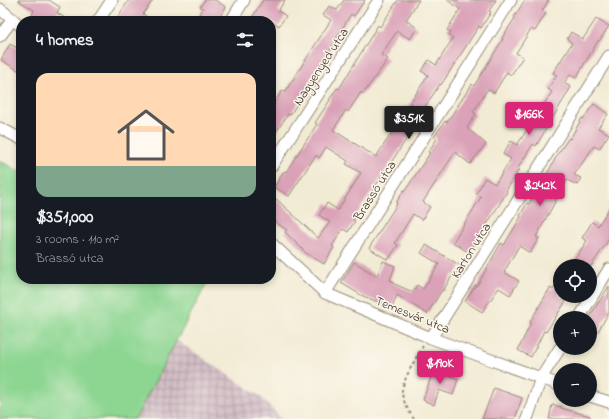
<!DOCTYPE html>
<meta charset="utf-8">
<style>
:root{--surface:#171b24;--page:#242831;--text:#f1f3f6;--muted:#9ea1a6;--line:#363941;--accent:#db2777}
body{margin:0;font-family:"Indie Flower",sans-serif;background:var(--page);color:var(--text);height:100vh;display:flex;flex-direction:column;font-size:15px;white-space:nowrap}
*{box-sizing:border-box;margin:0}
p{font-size:13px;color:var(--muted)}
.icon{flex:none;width:22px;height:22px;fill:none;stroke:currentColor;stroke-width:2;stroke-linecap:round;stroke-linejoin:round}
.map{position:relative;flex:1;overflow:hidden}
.details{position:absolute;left:16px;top:16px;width:260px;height:268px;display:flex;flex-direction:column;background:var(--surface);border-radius:16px;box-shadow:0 2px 6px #0003}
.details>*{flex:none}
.fabs{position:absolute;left:553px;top:259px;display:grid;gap:8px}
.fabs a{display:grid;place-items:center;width:44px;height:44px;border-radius:50%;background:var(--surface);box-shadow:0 2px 6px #0003;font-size:20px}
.price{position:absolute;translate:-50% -34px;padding:0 9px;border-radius:4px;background:var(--accent);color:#fff;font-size:13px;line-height:26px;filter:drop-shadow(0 1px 2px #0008)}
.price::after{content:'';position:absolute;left:50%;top:24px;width:12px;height:9px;margin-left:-6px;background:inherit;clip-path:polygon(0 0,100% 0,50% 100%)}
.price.on{background:#222;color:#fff}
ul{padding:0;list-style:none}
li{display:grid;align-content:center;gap:8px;height:212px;padding:0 20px}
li+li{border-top:1px solid var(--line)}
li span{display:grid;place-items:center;height:124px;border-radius:12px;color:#555}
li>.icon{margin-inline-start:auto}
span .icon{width:72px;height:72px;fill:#fffc;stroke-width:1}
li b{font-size:17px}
h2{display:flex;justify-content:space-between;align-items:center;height:48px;padding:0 20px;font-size:17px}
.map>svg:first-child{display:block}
</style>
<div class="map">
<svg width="609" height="419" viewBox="0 0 609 419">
<defs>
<pattern id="industrial-grid" width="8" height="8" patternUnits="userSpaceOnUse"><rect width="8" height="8" fill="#d2bdc6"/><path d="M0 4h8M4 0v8" fill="none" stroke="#ac9aa0"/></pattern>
</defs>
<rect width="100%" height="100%" fill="#fbf7ec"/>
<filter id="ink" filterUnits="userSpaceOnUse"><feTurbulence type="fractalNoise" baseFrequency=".025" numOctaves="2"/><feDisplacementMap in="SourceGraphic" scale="8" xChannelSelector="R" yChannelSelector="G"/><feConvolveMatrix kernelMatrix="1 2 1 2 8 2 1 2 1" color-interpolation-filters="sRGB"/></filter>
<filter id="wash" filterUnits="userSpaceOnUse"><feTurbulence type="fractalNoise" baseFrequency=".012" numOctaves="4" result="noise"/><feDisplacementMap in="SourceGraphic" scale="16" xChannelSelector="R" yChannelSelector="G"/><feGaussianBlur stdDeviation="0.9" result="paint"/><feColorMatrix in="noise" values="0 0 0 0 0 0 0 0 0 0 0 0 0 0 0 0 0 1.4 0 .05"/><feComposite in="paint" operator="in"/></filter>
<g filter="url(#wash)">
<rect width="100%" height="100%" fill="#f2ebd4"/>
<path fill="url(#industrial-grid)" d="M176,340l85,57 21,22h-147z"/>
<path fill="#8dd692" stroke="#648058" d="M0,161l21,11v107h188l-74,140h-135z"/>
<g id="blocks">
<path fill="#daa1b8" d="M18,0h31l11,7 -3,6 13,8h-29l-9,-6 2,-5z
M129,0h24l-10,14 10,7h-31l-5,-3z
M205,0h10l11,7 -9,14h-22l8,-13 -3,-1z
M263,0h22l-7,11 8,5 -7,10 -8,-5h-21z
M344,0h21l-11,16 -3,-2 -14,23 1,1 -28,43 1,1 -12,19 -9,14 -2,-1 -17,26v-32l11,-17 3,1 46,-72 -8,-5 6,-9 8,4z
M398,0h21l-13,20 11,8 -7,11 -13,-8 -16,24 7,4 -25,35 -2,-2 -13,20 -2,-2 -13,20 43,27 24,-37 -2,-2 7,-11 2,1 21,-33 -7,-4 8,-11 7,5 17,-27 -4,-3 2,-3 -4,-2 13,-21 -13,-9h49l-7,11 2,1 -10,16 -2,-2 -38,59 -1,-1 -21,32 2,1 -68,103 2,1 -7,11 -5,-3 -11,17 2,1 -10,17 -18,-11 -21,-21 2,-2 -16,-11v-25l47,44 12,-16 -11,-7 8,-12 11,7 23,-37 -15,-9 2,-3 -22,-14 -7,11 -3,-3 -27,41 -15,-9 10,-16 2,1 31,-48 -2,-1 15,-23h-1l8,-12 2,1 39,-64 2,2z
M525,0h24l-7,11 4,2 -11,18 -4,-2 -15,24 7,4 -12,18 -4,-3 -13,21 -6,-4 -15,23 3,2 -9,14 19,16 -16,20 -15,-12 -32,50 7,5 -8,13 -9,-6 -18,29 3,2 -10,15 -19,-12 28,-44 -1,-1 8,-13 1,1 25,-38 -2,-1 9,-13 -3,-2 11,-16 2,1 25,-38 2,2 29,-47 -1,-1 13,-20 -1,-1z
M596,19l13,7 -10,15h-1l-22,37 -6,-3 -6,8 7,4 -35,59 -3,-2 -15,24 1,1 -13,22 1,1 -38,61 -16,-11 28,-45 -5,-3 9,-16 10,6 16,-25 -8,-5 8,-13 6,4 35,-53 -4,-3 9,-14 -4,-2 19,-30 -5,-4 4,-7 12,7z
M10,44l11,6v22l-20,-12z
M594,104l14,10 -10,14 11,6 -10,15 -5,-3 -20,29 7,3 -4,7 -10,-5 -31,57 3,1 -9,15 -11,-7 -15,26 15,9 -9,14 -11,-7 -17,24 -17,-11 11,-16 1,1 24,-43 3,2 17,-28 -1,-1 7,-13 2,1 12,-22 1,1 17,-31 10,-14 1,1 12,-21 1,1z
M609,208v31l-18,27h-9l-8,-6 13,-19 -5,-3 10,-16 6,4z
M426,245l35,21 -6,9 -2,-1 -10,17 -1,-1 -15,24 -30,-19 -5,13 -31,-13 -20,-12 13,-21 23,14 6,-15 12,5 -5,14 3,1 -1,2 21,9 4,-7 6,4 16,-25 -18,-11z
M560,278v19l6,4 -20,31 -2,-1 -13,26 -13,-7 13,-27 -1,-1 20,-34 3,2z
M609,286v26l-19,34v-30z
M434,368l13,4 -1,2 12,5 -5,16 -14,-5 -5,15 -11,-5z
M494,388l28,10 -7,21h-33z
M552,405l10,2 -1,1 29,8v3h-41z"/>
</g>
</g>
<g filter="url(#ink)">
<use href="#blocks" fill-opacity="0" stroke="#968a79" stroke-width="1"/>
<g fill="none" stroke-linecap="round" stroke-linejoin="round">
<g stroke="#968a79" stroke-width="13">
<path id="minor" d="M0,9l21,17
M98,21l14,-21
M231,21l13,-21
M0,36l13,-17
M0,128l21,11
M271,167l108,-167
M271,243l54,50 106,45 129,47
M325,293l186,-293
M579,318l30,-49
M431,338l178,-282
M590,396l19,6
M527,419l14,-41 19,-30"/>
</g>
<path stroke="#968a79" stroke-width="2" stroke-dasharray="3 3" stroke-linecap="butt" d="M414,419c-5,-7 -13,-21 -12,-29 2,-12 15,-34 21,-44"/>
<use href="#minor" stroke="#fff" stroke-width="11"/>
</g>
</g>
<g text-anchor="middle" stroke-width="3" stroke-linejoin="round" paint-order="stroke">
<g font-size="13" fill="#3b2a1e" stroke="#fbf7ec">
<text transform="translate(320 66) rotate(-57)" y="5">Nagyenyed utca</text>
<text transform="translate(374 190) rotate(-58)" y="5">Brassó utca</text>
<text transform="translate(470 250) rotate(-58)" y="5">Karton utca</text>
<text transform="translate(413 314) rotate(22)" y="5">Temesvár utca</text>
</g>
</g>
</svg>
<div class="fabs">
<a><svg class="icon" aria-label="locate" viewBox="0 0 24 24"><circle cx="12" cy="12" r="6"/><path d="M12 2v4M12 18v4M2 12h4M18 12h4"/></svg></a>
<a>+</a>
<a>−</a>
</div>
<b class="price" style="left:529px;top:136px">$166K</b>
<b class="price on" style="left:409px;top:140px">$351K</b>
<b class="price" style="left:540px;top:207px">$242K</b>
<b class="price" style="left:440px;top:385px">$190K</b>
<section class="details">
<h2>4 homes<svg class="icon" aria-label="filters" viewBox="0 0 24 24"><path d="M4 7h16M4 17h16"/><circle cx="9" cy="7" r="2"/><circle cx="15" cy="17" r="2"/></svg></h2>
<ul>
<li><span style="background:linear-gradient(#ffd9b3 75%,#7fa58c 0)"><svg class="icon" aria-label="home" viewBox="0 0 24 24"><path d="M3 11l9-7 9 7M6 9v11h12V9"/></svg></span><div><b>$351,000</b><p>3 rooms · 110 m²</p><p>Brassó utca</p></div></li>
</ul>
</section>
</div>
